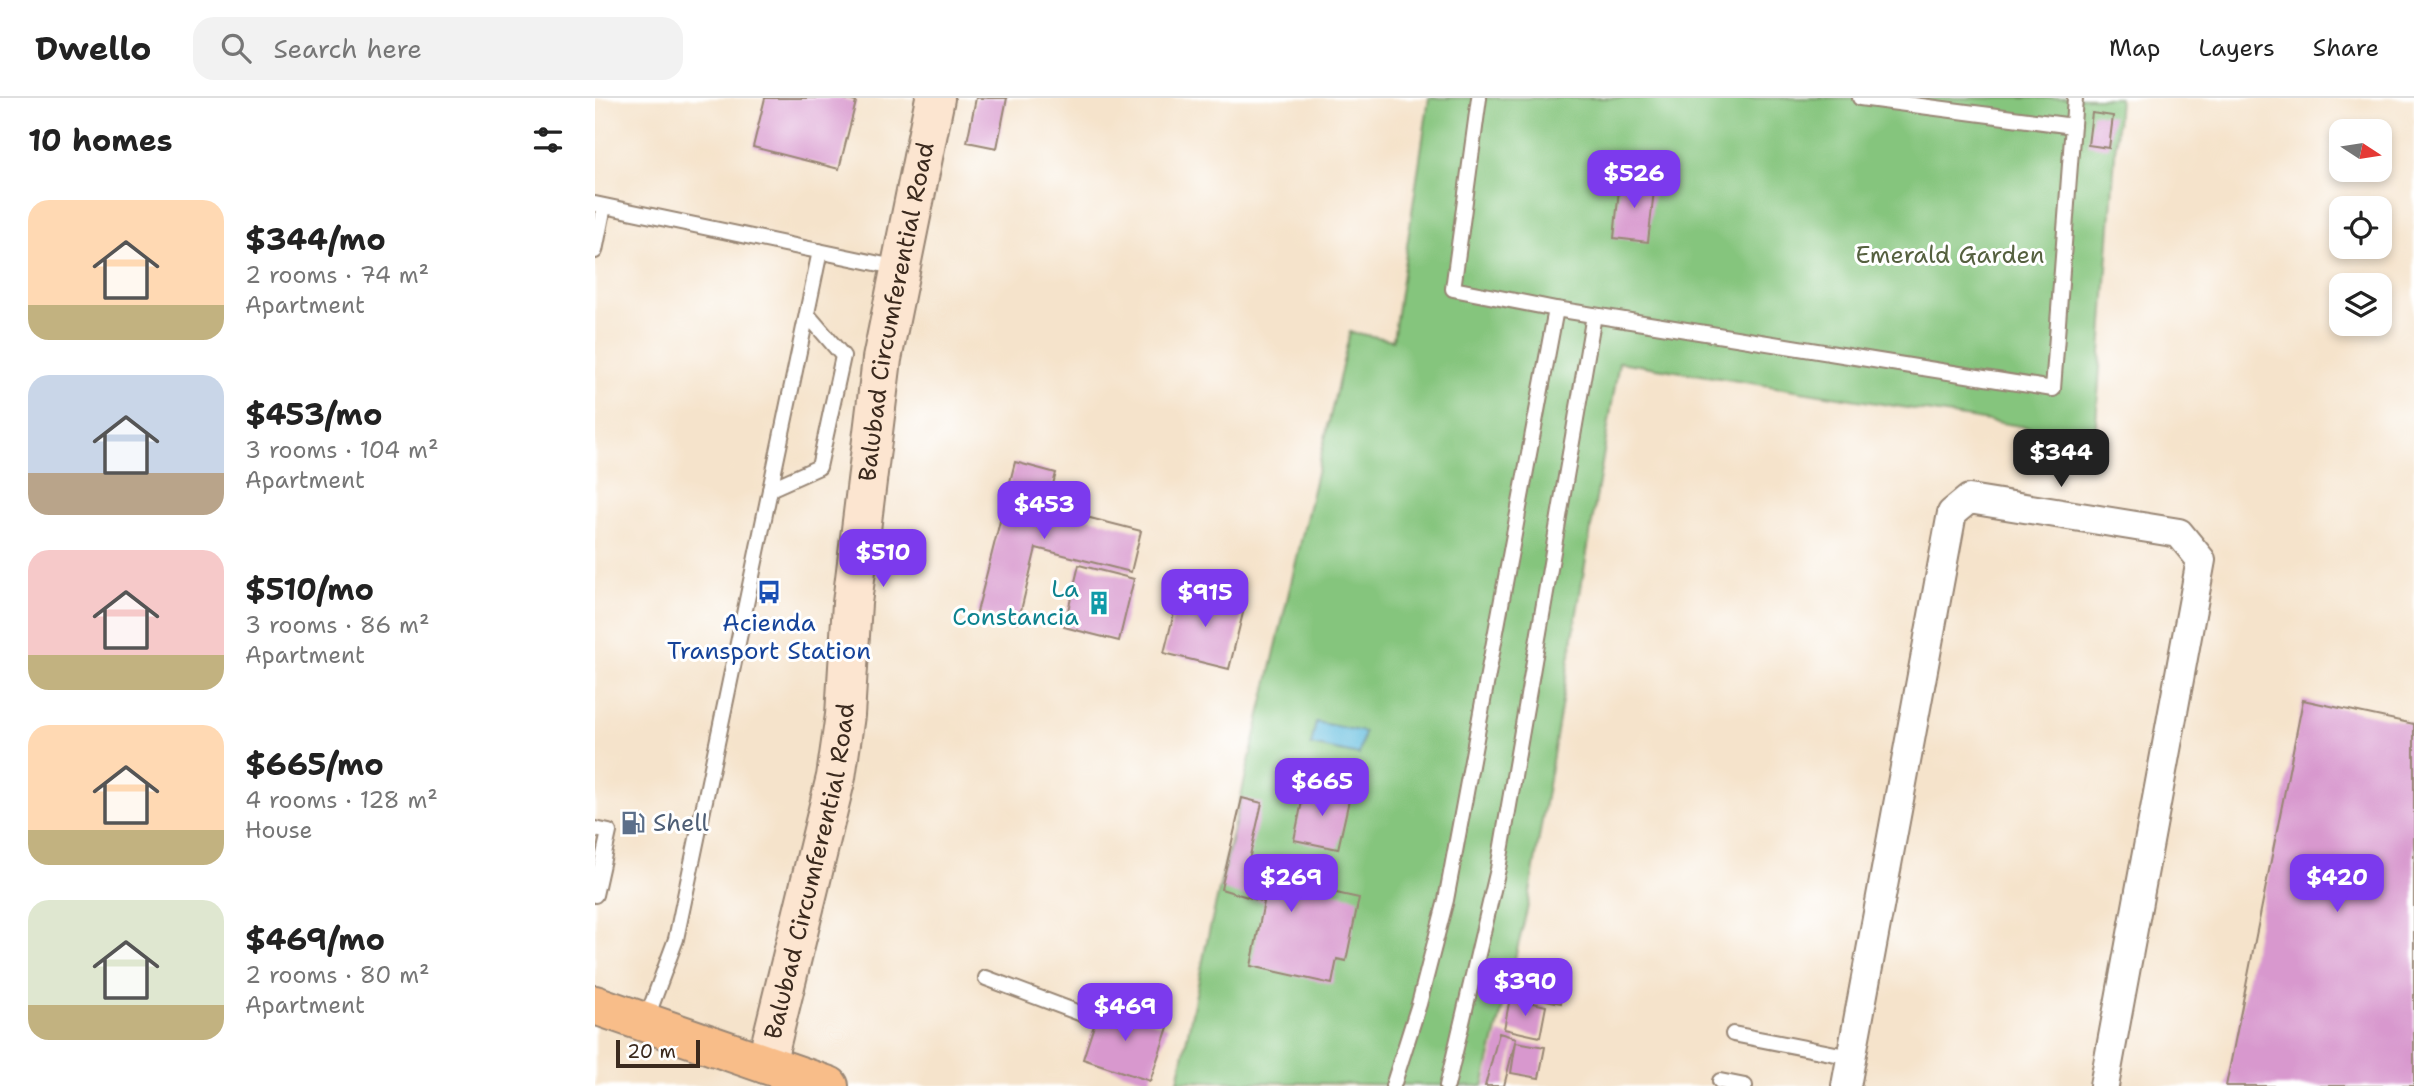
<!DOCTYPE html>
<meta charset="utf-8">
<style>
:root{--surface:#fff;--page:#f2f2f2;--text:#222;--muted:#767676;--line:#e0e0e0;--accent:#7c3aed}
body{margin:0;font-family:"Shantell Sans",sans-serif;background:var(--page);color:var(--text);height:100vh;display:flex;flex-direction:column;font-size:26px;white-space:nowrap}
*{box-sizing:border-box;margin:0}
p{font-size:23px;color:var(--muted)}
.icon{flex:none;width:38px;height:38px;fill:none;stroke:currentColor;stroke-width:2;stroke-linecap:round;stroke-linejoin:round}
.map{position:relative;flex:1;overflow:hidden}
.side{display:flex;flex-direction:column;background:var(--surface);width:595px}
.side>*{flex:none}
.needle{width:46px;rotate:102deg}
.fabs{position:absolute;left:1734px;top:21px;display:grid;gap:14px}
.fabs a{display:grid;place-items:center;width:63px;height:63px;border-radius:14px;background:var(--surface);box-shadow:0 4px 10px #0003;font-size:35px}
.scale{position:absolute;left:21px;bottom:18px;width:84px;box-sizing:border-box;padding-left:7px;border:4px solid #3b2a1e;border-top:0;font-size:19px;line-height:24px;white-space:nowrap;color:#3b2a1e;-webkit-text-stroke:5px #fff;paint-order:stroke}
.price{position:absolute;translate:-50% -60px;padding:0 16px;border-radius:14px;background:var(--accent);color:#fff;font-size:23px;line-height:46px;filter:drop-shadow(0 2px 4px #0008)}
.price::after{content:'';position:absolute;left:50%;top:42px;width:21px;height:16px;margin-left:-10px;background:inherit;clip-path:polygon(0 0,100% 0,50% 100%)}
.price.on{background:#222;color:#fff}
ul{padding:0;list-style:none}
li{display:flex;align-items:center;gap:21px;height:175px;padding:0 28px}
li span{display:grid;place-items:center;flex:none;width:196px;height:140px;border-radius:21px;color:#555}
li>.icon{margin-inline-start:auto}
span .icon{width:84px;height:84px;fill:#fffc;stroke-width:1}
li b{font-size:30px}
h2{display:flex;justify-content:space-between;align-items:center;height:84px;padding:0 28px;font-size:30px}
header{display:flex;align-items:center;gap:42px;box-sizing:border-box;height:98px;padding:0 35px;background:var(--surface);border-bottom:2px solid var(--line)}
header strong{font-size:33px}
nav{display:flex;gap:38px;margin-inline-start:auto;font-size:24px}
.search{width:490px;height:63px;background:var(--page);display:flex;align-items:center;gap:18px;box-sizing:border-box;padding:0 24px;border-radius:21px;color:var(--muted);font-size:26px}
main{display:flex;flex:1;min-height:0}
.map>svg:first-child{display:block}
</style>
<header>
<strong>Dwello</strong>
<div class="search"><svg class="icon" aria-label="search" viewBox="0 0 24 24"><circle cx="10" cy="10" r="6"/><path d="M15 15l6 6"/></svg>Search here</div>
<nav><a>Map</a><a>Layers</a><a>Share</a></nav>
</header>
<main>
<section class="side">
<h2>10 homes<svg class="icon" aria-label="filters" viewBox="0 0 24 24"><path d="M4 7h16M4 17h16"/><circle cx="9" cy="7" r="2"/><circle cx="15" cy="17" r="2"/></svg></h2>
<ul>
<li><span style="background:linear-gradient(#ffd9b3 75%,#c2b280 0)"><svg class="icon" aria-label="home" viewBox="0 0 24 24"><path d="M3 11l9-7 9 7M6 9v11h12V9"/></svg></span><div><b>$344/mo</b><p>2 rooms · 74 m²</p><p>Apartment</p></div></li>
<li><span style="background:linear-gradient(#c9d6e8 70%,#b9a48a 0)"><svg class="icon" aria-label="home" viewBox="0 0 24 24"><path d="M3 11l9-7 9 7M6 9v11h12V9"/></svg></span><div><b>$453/mo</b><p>3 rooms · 104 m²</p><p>Apartment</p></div></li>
<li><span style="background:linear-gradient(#f6c9c9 75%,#c2b280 0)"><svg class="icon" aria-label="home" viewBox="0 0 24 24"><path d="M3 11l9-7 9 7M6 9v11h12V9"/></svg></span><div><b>$510/mo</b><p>3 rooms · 86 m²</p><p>Apartment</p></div></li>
<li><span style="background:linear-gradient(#ffd9b3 75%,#c2b280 0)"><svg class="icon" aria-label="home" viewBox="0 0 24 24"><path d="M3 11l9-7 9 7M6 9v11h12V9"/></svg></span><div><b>$665/mo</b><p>4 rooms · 128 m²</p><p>House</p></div></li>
<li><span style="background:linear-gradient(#dfe7d0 75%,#c2b280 0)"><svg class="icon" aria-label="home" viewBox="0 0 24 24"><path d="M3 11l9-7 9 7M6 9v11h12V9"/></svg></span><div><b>$469/mo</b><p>2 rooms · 80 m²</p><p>Apartment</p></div></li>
</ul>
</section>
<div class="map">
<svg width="1819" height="988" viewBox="0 0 1819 988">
<rect width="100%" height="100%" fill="#fff"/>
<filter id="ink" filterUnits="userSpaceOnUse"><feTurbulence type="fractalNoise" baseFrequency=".0143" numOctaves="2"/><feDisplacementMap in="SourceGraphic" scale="14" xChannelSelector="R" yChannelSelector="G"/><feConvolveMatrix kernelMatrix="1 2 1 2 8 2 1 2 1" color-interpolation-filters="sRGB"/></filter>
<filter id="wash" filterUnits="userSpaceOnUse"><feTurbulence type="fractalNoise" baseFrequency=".00686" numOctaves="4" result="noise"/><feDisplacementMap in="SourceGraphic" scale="28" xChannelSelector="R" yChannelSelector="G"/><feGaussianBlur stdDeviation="1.57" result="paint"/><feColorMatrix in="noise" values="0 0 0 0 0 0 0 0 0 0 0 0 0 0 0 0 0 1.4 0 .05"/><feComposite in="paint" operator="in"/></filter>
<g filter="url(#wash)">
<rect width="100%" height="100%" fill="#f5e3cb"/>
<path fill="#85c57d" stroke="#60784e" stroke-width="2" d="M834,0h690l-24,340 -476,-76 -92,548 -44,176 -305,-5 28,-136 144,-613 43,8z"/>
<path fill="#60bcde" stroke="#4e737e" stroke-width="2" d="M721,624l48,10 -5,23 -48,-10z"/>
<g id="blocks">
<path fill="#d898ce" d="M170,0h75l16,4 -17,67 -86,-22z
M381,0h31l-10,50 -30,-6z
M1497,15l21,3 -4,32 -21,-3z
M1025,81l35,3 -7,60 -34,-4z
M420,364l41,11 -9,34 94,24 -10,41 -95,-24 -18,75 -41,-11z
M484,467l55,14 -15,62 -55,-14z
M585,491l65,16 -16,64 -65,-16z
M1708,602l111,24v362h-188z
M710,689l45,9 -12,53 -44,-9z
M647,700l20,5 -18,79 3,4 27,7 3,-13 82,18 -13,63 -9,-2 -5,25 -81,-18 13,-64 -43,-13z
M940,868l32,5 -6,32 -31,-6z
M915,900l36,8 -6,31 -36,-8z
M506,906l67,23 -18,54 -67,-22z
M904,935l17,5 -12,48h-19z
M921,944l29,5 -6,31 -28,-5z"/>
</g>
</g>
<g filter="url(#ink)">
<use href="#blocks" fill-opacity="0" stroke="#988674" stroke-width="2"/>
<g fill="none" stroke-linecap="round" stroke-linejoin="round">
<g stroke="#988674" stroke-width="18">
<path id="lane" d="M884,0l-26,191 103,20 497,80 22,-291
M1265,0l213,28
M0,106l304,64
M0,153l9,-45
M175,391l49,-22 24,-111 -36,-42
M0,731l14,3 -14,63
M391,880l104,39
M51,922l30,-81 144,-688
M1138,936l118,23
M1125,983l25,5
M798,988l26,-82 27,-104 110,-591
M852,988l51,-217 96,-554"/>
</g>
<g stroke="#988674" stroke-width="32">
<path id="street" d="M1251,988l106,-573 17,-14 210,34 22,27 -97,526"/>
</g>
<g stroke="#988674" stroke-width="42">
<g id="secondary">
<path id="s1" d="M171,966l70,-287 9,-62 7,-112 30,-244 53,-261"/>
</g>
</g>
<g stroke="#988674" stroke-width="42">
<path id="primary" d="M0,907l234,81"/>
</g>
<use href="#lane" stroke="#fff" stroke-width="14"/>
<use href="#street" stroke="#fff" stroke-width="28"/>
<use href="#secondary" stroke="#fce5d0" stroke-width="38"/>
<use href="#primary" stroke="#f8bd89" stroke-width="38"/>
</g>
</g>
<defs>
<g id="bus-bare" transform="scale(1.89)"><path d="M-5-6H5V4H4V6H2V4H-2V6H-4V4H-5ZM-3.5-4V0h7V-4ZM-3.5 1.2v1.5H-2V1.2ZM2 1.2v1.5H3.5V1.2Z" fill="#1a4fb4" stroke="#fff" stroke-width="2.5" paint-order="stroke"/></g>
<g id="building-bare" transform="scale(1.89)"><path d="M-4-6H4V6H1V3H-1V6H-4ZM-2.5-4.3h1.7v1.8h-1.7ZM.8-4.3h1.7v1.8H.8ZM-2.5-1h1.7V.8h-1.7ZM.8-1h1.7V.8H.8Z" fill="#0f9aa8" stroke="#fff" stroke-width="2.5" paint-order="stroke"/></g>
<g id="fuel-bare" transform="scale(1.89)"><path d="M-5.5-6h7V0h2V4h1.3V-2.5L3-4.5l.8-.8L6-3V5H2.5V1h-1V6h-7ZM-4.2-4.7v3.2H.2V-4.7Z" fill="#5c6f8a" stroke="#fff" stroke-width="2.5" paint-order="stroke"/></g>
</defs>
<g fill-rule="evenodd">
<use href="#bus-bare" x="174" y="494"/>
<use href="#building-bare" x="504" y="505"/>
<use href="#fuel-bare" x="38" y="725"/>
</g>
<g text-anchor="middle" stroke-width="6" stroke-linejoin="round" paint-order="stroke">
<g font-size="24" fill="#55603f" stroke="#fff">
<text x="1355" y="165">Emerald Garden</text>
</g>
<g font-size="24" fill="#3b2a1e" stroke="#fff">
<text dy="8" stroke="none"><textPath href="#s1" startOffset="765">Balubad Circumferential Road</textPath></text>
<text dy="8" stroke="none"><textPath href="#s1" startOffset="198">Balubad Circumferential Road</textPath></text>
</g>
<g font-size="24" fill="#0d838f" stroke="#fff" text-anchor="end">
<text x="484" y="499">La<tspan x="484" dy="28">Constancia</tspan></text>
</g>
<g font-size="24" fill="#164399" stroke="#fff">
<text x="174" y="533">Acienda<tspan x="174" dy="28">Transport Station</tspan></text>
</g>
<g font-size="24" fill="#4e5e75" stroke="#fff" text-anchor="start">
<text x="58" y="733">Shell</text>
</g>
</g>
</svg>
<div class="fabs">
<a><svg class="needle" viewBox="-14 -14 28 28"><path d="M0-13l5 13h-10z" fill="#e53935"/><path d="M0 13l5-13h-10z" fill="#767676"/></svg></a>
<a><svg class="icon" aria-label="locate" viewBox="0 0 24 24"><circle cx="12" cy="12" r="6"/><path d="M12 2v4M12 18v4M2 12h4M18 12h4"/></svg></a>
<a><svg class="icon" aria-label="layers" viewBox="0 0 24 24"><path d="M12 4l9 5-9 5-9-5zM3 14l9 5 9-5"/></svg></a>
</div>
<div class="scale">20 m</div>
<b class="price" style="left:1039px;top:112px">$526</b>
<b class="price on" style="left:1466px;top:391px">$344</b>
<b class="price" style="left:449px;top:443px">$453</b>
<b class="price" style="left:288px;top:491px">$510</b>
<b class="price" style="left:610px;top:531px">$915</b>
<b class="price" style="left:727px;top:720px">$665</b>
<b class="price" style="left:696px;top:816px">$269</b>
<b class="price" style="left:1742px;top:816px">$420</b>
<b class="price" style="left:930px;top:920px">$390</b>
<b class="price" style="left:530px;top:945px">$469</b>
</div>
</main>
